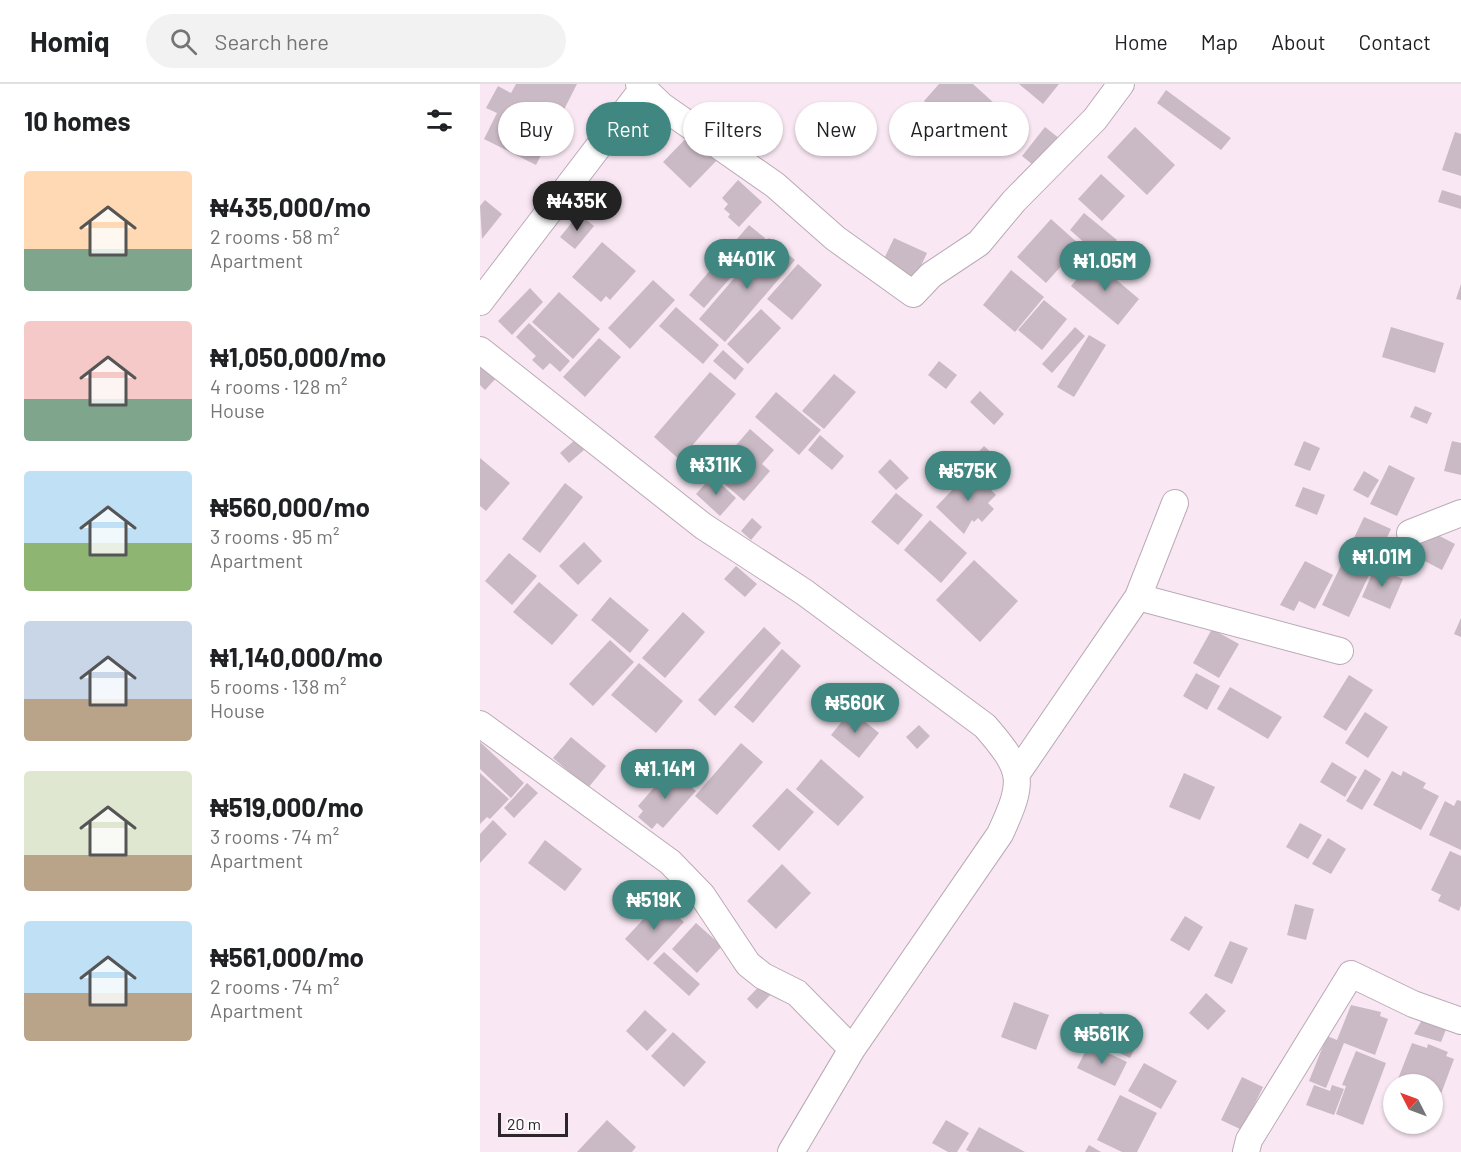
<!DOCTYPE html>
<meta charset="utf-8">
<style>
:root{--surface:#fff;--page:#f2f2f2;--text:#202124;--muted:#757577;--line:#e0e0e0;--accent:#408781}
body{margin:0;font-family:Barlow,sans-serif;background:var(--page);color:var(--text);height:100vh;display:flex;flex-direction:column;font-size:22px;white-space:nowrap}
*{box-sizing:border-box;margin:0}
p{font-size:20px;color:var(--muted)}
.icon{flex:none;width:33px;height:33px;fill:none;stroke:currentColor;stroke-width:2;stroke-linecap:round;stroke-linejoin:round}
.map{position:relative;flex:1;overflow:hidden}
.side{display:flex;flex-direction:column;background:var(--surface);width:480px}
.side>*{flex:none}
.hud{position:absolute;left:18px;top:18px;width:570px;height:54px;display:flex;gap:12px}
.needle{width:39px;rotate:312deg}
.fabs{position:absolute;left:903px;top:990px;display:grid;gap:12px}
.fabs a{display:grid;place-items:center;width:60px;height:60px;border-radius:50%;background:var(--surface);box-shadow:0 2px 4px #0004;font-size:30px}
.scale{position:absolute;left:18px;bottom:15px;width:70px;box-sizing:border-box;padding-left:6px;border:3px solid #2c262a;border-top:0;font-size:16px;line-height:21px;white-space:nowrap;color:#2c262a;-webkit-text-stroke:4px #fdfafc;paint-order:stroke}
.price{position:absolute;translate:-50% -51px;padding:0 14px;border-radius:21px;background:var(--accent);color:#fff;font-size:20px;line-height:39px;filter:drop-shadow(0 2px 3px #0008)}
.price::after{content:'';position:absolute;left:50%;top:36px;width:18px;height:14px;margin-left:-9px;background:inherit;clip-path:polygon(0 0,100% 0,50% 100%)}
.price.active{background:#222;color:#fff}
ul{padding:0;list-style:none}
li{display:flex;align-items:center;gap:18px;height:150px;padding:0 24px}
li span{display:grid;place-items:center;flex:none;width:168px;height:120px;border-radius:6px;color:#555}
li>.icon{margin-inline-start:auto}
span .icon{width:72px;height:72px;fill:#fffc;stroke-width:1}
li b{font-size:26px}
h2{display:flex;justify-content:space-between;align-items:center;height:72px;padding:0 24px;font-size:26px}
.tag{padding:0 21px;border-radius:27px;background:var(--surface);box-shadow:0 2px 4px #0004;font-size:21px;line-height:54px}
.tag.active{background:var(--accent);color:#fff}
header{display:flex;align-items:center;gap:36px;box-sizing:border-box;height:84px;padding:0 30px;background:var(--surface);border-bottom:2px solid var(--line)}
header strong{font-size:28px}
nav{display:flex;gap:33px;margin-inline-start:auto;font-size:21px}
.search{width:420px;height:54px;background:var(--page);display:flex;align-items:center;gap:15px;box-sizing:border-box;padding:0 21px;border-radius:33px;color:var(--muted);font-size:22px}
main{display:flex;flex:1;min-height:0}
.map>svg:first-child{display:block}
</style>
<header>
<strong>Homiq</strong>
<div class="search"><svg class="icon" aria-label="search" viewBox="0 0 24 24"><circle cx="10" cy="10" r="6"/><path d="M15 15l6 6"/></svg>Search here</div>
<nav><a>Home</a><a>Map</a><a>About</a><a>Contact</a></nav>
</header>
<main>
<section class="side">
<h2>10 homes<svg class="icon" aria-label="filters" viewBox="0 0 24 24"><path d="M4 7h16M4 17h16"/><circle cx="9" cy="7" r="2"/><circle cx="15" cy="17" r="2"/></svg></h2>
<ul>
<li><span style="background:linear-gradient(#ffd9b3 65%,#7fa58c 0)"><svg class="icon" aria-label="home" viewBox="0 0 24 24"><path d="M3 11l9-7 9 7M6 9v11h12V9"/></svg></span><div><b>₦435,000/mo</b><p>2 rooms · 58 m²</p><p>Apartment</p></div></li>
<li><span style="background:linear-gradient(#f6c9c9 65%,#7fa58c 0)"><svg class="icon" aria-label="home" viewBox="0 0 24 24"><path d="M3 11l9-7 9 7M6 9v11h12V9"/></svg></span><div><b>₦1,050,000/mo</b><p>4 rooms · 128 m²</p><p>House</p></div></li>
<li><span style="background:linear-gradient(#bfe0f5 60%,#8fb573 0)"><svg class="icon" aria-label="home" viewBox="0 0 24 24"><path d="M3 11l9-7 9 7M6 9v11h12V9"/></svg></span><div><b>₦560,000/mo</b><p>3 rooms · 95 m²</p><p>Apartment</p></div></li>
<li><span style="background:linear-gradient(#c9d6e8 65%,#b9a48a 0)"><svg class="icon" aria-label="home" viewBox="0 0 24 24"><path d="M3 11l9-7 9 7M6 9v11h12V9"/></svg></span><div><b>₦1,140,000/mo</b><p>5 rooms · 138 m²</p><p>House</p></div></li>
<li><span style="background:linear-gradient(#dfe7d0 70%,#b9a48a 0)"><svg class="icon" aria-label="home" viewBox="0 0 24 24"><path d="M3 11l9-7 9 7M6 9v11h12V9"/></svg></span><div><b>₦519,000/mo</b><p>3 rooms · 74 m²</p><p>Apartment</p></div></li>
<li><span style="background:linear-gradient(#bfe0f5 60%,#b9a48a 0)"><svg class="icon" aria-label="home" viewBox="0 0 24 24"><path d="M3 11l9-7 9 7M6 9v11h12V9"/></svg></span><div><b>₦561,000/mo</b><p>2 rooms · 74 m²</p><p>Apartment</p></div></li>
</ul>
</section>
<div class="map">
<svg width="981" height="1068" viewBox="0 0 981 1068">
<rect width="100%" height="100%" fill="#f9e8f3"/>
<path fill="#cabac5" d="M36,0h61l-41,81 -52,-26 13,-26 -11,-5 12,-22 13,7z
M459,0h34l22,20 -30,34 -41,-37z
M539,0h40l-16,20z
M686,6l65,48 -10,12 -64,-47z
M565,43l15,12 -23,29 -15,-12z
M655,43l40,38 -28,30 -40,-38z
M215,45l27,26 -32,33 -27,-26z
M975,48l6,2v42l-19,-6z
M621,90l24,22 -23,25 -24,-22z
M258,96l24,22 -23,25 -11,-10 2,-3 -6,-5 4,-5 -6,-6z
M962,106l19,6v13l-23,-7z
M5,116l17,14 -20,25 -2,-33z
M604,129l33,27 -15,18 -32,-28z
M99,130l15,12 -19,23 -15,-12z
M571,135l29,26 -34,38 -29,-26z
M269,141l16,13 -61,70 -15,-13z
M289,154l26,22 -70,82 -26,-23z
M414,154l33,15 -15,32 -30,-22z
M122,158l34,29 -26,29 -4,-4 -5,6 -29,-25z
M613,176l46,39 -21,26 -47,-39z
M318,180l24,21 -30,35 -25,-21z
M531,186l33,27 -29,35 -32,-27z
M173,196l22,20 -45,49 -22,-21z
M981,200v16l-5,-1z
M50,204l13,14 -31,33 -14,-14z
M79,208l41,37 -27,30 -41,-37z
M564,216l23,19 -25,31 -24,-20z
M196,223l43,38 -16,19 -44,-38z
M281,225l20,19 -33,36 -21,-20z
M49,239l41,38 -10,11 -10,-9 -7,7 -11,-10 4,-4 -20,-19z
M595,243l10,9 -33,37 -10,-9z
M911,243l53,16 -9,30 -53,-16z
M609,251l17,10 -32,52 -17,-10z
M119,254l22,19 -36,40 -22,-20z
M243,266l21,19 -9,11 -22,-19z
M0,272l20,18 -15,16 -5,-5z
M459,277l18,14 -11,14 -18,-14z
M230,288l26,22 -56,66 -26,-23z
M354,290l22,18 -32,37 -22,-18z
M500,307l24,23 -10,11 -24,-23z
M296,308l45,38 -22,25 -44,-38z
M935,322l17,7 -5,11 -17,-7z
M270,345l24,21 -12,14 8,7 -26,30 -32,-28z
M340,351l24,21 -12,14 -24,-20z
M96,355l8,11 -15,13 -9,-10z
M824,357l16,7 -10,23 -16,-6z
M972,357l9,2v32l-17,-4z
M504,362l22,20 -16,16 -21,-20z
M0,374l30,25 -24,28 -6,-5z
M410,375l19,19 -13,12 -18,-18z
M909,381l26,13 -18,38 -27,-12z
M491,386l25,25 -8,8 6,6 -12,13 -4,-4 -4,4 -2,-2 -8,14 -28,-27z
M884,387l15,9 -11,18 -15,-8z
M232,392l24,22 -16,18 -24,-22z
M85,399l18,14 -43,56 -18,-14z
M823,403l22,8 -8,20 -22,-9z
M416,409l27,22 -25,30 -27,-23z
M884,433l27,12 -42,88 -27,-12z
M272,434l10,9 -11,13 -10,-9z
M450,436l37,33 -26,30 -37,-33z
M948,446l27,14 -13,26 -27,-14z
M104,458l18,19 -24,24 -19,-19z
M29,469l28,23 -25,29 -27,-24z
M494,476l44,41 -38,41 -44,-42z
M825,477l28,14 -18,34 -16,-8 -5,10 -14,-6z
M256,482l21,18 -12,13 -21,-18z
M895,483l28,12 -13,30 -28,-12z
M59,498l39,33 -26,30 -39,-33z
M130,513l39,33 -19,23 -39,-33z
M203,528l22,20 -40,46 -23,-20z
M981,534v19l-7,-3z
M284,543l17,16 -66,73 -17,-16z
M732,545l27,15 -20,34 -26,-15z
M130,556l24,22 -41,44 -24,-22z
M302,565l19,17 -48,57 -19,-16z
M159,579l44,38 -27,32 -45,-38z
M716,589l24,13 -13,24 -24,-14z
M869,591l24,15 -27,41 -23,-14z
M750,603l52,30 -14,22 -51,-30z
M371,626l28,23 -20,25 -28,-23z
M885,628l23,15 -20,31 -23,-15z
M439,641l11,11 -13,13 -11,-12z
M91,653l35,29 -18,22 -35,-30z
M0,658l44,41 -13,15 -31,-29z
M261,659l22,19 -46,53 -22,-19z
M341,675l43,38 -26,29 -42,-37z
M852,678l25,15 -12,20 -25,-15z
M190,685l26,22 -33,37 -6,-5 -5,6 -14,-12 5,-6 -5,-5z
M885,685l16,10 -19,31 -16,-9z
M912,687l9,5 2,-5 23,12 -3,5 16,8 -18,34 -48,-25z
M0,689l29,26 -19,20 -3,-2 -7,7z
M704,689l31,14 -15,33 -31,-13z
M47,699l11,10 -24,25 -10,-10z
M307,704l27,24 -35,39 -27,-25z
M977,716l4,1v49l-32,-15 16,-34 9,5z
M13,736l14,14 -27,29v-29z
M820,739l22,12 -14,24 -22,-12z
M848,754l18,11 -15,25 -19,-10z
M65,756l37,29 -17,22 -37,-28z
M970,767l11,5v49l-2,6 -21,-10 3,-6 -10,-5z
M302,780l29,29 -35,36 -29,-28z
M180,817l24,21 -36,39 -23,-22z
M815,820l19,5 -8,31 -19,-5z
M705,832l18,11 -14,24 -19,-11z
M216,839l26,23 -25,27 -25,-24z
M750,857l18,7 -16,36 -18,-8z
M184,868l36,32 -11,12 -36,-33z
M284,897l10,10 -17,18 -10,-10z
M726,909l20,18 -18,19 -19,-17z
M534,918l35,13 -13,35 -35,-13z
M871,921l30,7 -1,4 8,3 -13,36 -31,-12 -18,45 -17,-7 18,-45 10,4z
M165,926l22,20 -20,21 -21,-20z
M620,928l43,20 -13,26 -42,-20z
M943,934l24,9 -6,15 -27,-8z
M193,948l33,30 -22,25 -33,-31z
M932,959l15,5 1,-4 20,8 -2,4 8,3 -16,43 -6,-1v-17h-36z
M609,960l38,18 -12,24 -38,-18z
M876,967l30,12 -23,62 -27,-11 10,-28 -4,-1z
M664,979l33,18 -16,28 -33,-18z
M762,993l21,10 -21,43 -21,-10z
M834,1001l16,6 2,-6 12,4 -10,26 -28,-10z
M640,1011l37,18 -20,39h-15l-25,-12z
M127,1036l29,27 -4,5h-55z
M466,1036l23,13 -12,19h-9l-16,-9z
M499,1043l46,25h-55l-4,-2z
M609,1061l12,7h-16z"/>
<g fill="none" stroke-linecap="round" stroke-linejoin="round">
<g stroke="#baaab5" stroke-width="28">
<path id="street" d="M159,0l23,22 113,79 60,53 78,56 18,-19 48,-32 35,-42 81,-82 26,-35
M0,218l164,-215
M0,266l223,176 101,66 181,134c39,45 40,54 15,108l-148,215 -61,103
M930,449l51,-20
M658,513l202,54
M0,640l190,138 32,33 46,69 15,12 34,17 55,56
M538,688l120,-175 37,-94
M766,1068l3,-12 102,-166 62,30 48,17"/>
</g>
<use href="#street" stroke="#fff" stroke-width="26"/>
</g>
</svg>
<div class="fabs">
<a><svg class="needle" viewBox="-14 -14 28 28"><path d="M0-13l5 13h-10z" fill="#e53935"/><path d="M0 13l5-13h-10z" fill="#757577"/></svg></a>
</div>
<div class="scale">20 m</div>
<b class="price active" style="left:97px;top:148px">₦435K</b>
<b class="price" style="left:267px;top:206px">₦401K</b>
<b class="price" style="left:625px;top:208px">₦1.05M</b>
<b class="price" style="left:236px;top:412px">₦311K</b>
<b class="price" style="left:488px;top:418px">₦575K</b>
<b class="price" style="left:902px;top:504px">₦1.01M</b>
<b class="price" style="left:375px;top:650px">₦560K</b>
<b class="price" style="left:185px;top:716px">₦1.14M</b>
<b class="price" style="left:174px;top:847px">₦519K</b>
<b class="price" style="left:622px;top:981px">₦561K</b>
<div class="hud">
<a class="tag">Buy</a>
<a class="tag active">Rent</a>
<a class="tag">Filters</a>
<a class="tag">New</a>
<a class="tag">Apartment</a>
</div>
</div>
</main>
